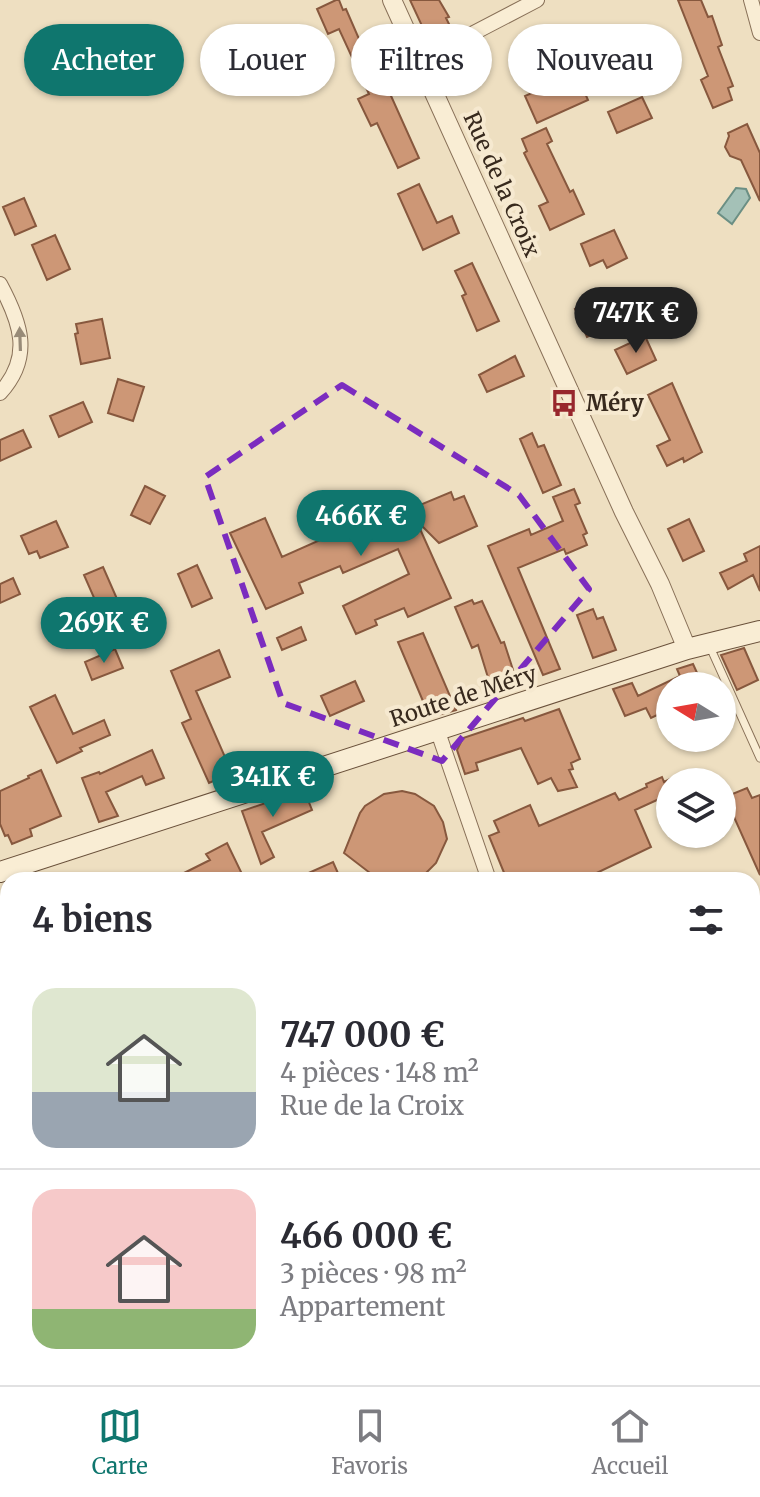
<!DOCTYPE html>
<html lang="fr">
<meta charset="utf-8">
<style>
:root{--surface:#fff;--page:#f7f7f7;--text:#2b2b33;--muted:#7c7c81;--line:#e1e1e2;--accent:#0f766e}
body{margin:0;font-family:Merriweather,serif;background:var(--page);color:var(--text);height:100vh;display:flex;flex-direction:column;font-size:30px;white-space:nowrap}
*{box-sizing:border-box;margin:0}
p{font-size:26px;color:var(--muted)}
.icon{flex:none;width:44px;height:44px;fill:none;stroke:currentColor;stroke-width:2;stroke-linecap:round;stroke-linejoin:round}
.map{position:relative;flex:1;overflow:hidden}
.side{position:absolute;left:0px;top:872px;width:760px;height:514px;display:flex;flex-direction:column;background:var(--surface);border-radius:24px 24px 0 0;box-shadow:0 2px 6px #0004}
.side>*{flex:none}
.hud{position:absolute;left:24px;top:24px;width:712px;height:72px;display:flex;gap:16px}
.needle{width:52px;rotate:281deg}
.buttons{position:absolute;left:656px;top:672px;display:grid;gap:16px}
.buttons a{display:grid;place-items:center;width:80px;height:80px;border-radius:50%;background:var(--surface);box-shadow:0 2px 6px #0004;font-size:40px}
.price{position:absolute;translate:-50% -68px;padding:0 18px;border-radius:28px;background:var(--accent);color:#fff;font-size:26px;line-height:52px;filter:drop-shadow(0 2px 4px #0008)}
.price::after{content:'';position:absolute;left:50%;top:48px;width:24px;height:18px;margin-left:-12px;background:inherit;clip-path:polygon(0 0,100% 0,50% 100%)}
.price.on{background:#222;color:#fff}
ul{padding:0;list-style:none}
li{display:flex;align-items:center;gap:24px;height:200px;padding:0 32px}
li+li{border-top:2px solid var(--line)}
li span{display:grid;place-items:center;flex:none;width:224px;height:160px;border-radius:24px;color:#555}
li>.icon{margin-inline-start:auto}
span .icon{width:96px;height:96px;fill:#fffc;stroke-width:1}
li b{font-size:34px}
h2{display:flex;justify-content:space-between;align-items:center;height:96px;padding:0 32px;font-size:34px}
.tag{padding:0 28px;border-radius:36px;background:var(--surface);box-shadow:0 2px 6px #0004;font-size:28px;line-height:72px}
.tag.on{background:var(--accent);color:#fff}
.tabs{display:flex;justify-content:space-around;align-items:center;height:112px;border-top:2px solid var(--line);background:var(--surface);font-size:22px;color:var(--muted)}
.tabs a{display:grid;justify-items:center;gap:4px}
.tabs .on{color:var(--accent)}
.map>svg:first-child{display:block}
</style>
<div class="map">
<svg width="760" height="1385" viewBox="0 0 760 1385">
<rect width="100%" height="100%" fill="#eedfc1"/>
<path fill="#a4c1b7" stroke="#6b8f84" stroke-width="2" d="M552,34l5,13 -29,13 -6,-12z
M736,188l10,1 4,9 -18,26 -14,-11z"/>
<g fill="none" stroke-linecap="round" stroke-linejoin="round">
<path stroke="#a4c1b7" stroke-width="32" d="M752,1225l8,-4
M569,1385l7,-7"/>
</g>
<path fill="#cd9776" stroke="#87583e" stroke-width="2" d="M336,0h3l4,10 3,-1 13,30 8,-3 14,30 -3,1 41,91 -21,10 -21,-45 -6,3 -13,-27 11,-5 -30,-65 -11,5 -11,-25z
M410,0h29l10,17 -3,1 6,12 -23,11z
M678,0h23l7,17 4,-1 10,29 -4,2 15,39 -5,2 4,12 -19,8 -12,-28 7,-4z
M576,73l12,27 -51,23 -12,-27z
M642,97l10,21 -35,15 -9,-21z
M747,124l13,29v48l-19,-41 -11,-4 -5,-9 4,-11 -1,-3z
M546,128l6,13 -5,3 23,48 3,-2 11,24 -34,16 -11,-24 9,-4 -24,-49 3,-2 -5,-12z
M419,184l18,39 15,-7 7,17 -36,17 -25,-56z
M24,198l12,28 -21,9 -12,-28z
M614,230l13,28 -20,10 -4,-8 -13,6 -9,-22z
M55,235l15,34 -23,11 -15,-35z
M472,263l27,58 -22,10 -15,-35 4,-2 -11,-23z
M608,292l10,22 -21,9 3,8 -13,6 -12,-28z
M102,319l8,39 -29,6 -6,-30 3,-1 -2,-9z
M645,336l11,24 -29,14 -12,-24z
M515,356l9,20 -37,16 -8,-17z
M118,379l26,8 -11,34 -25,-8z
M672,383l30,69 -18,10 -1,-4 -16,8 -10,-20 13,-6 -22,-45z
M83,402l9,20 -33,15 -9,-21z
M23,430l8,17 -31,14v-21z
M532,433l6,14 6,-2 17,40 -18,8 -23,-54z
M145,486l20,10 -15,28 -19,-9z
M574,489l6,14 -5,2 12,28 -4,2 4,10 -21,9 -2,-5 -46,19 42,101 -17,6 -55,-129 41,-17 2,6 32,-14 -10,-24z
M451,492l3,8 10,-4 13,30 -38,17 -23,-23 35,78 -43,19 -4,-9 -29,12 2,5 -21,9 -13,-28 66,-32 -11,-25 -55,24 -3,-7 -41,17 4,10 -37,16 -36,-76 35,-15 17,39 45,-20 -4,-11 35,-17 7,19z
M689,519l15,32 -21,10 -15,-32z
M56,521l12,26 -28,11 -3,-7 -8,3 -8,-18z
M760,546v45l-7,-16 -25,14 -8,-16 27,-12 -3,-7z
M197,565l15,33 -20,9 -14,-33z
M103,567l18,41 -19,8 -18,-41z
M13,578l7,16 -20,9v-19z
M472,600l2,4 8,-3 19,42 3,-1 11,34 -25,8 -12,-39 -6,3 -17,-41z
M593,609l4,10 6,-2 13,33 -23,8 -16,-43z
M301,627l5,13 -24,10 -5,-12z
M423,633l33,77 -18,5 -1,-5 -9,3 -30,-71z
M744,648l14,32 -21,10 -16,-35z
M115,649l8,19 -31,12 -7,-18z
M219,650l11,27 -34,14 36,82 -23,10 -27,-60 9,-4 -20,-48z
M693,664l10,22h-33v23l-19,9 -5,-10 -21,8 -12,-27 19,-6 6,13 42,-20 -3,-7z
M355,681l9,20 -34,15 -9,-20z
M55,695l18,39 31,-14 6,15 -30,13 2,3 -25,12 -27,-56z
M559,709l21,50 -9,4 2,6 -4,1 8,17 -19,4 -7,-13 -13,6 -17,-36 -45,15 2,7 -13,4 -8,-24 6,-12 60,-20 2,3z
M152,750l12,28 -18,7 -4,-9 -36,16 12,24 -19,6 -17,-44 17,-6 1,2z
M41,770l20,46 -31,13 2,7 -20,8 -4,-9 -3,1 -5,-12v-33l29,-13 -1,-2z
M662,777l2,5 6,-3v15l-35,16 16,37 -69,33h-75l-18,-44 10,-4 -5,-11 36,-16 9,21 76,-33 4,7 28,-13 -1,-3z
M747,788l5,10 8,-3v80l-35,-78z
M304,790l8,20 -50,22 12,25 -13,7 -19,-53z
M402,791l13,3 19,12 9,16 4,17 -11,24 -12,12 -8,5h-31l-15,-7 -26,-20 16,-40 5,-7 19,-12z
M227,843l15,31 -12,6h-60l40,-20 -4,-6z
M333,862l8,18h-48z"/>
<g fill="none" stroke-linecap="round" stroke-linejoin="round">
<g stroke="#887058" stroke-width="9">
<path id="service" d="M710,647l50,111"/>
</g>
<g stroke="#887058" stroke-width="16">
<path id="minor" d="M751,0l9,33
M420,61l117,-61
M0,284c21,39 33,73 0,109
M437,729l52,151
M20,865l7,15
M752,1021l8,-5
M584,1378l4,7"/>
</g>
<g stroke="#887058" stroke-width="20">
<path id="tertiary" d="M392,0l232,512 36,72 27,65"/>
</g>
<g stroke="#6a513b" stroke-width="22">
<path id="secondary" d="M0,872l687,-223 73,-18"/>
</g>
<use href="#service" stroke="#f9edd4" stroke-width="7"/>
<use href="#minor" stroke="#f9edd4" stroke-width="14"/>
<use href="#tertiary" stroke="#f9edd4" stroke-width="18"/>
<use href="#secondary" stroke="#f9edd4" stroke-width="20"/>
</g>
<defs><path id="oneway-solid" d="M-6-.8H1V-3.2L6.5 0L1 3.2V.8H-6Z" transform="scale(2)"/></defs>
<use fill="#988b78" href="#oneway-solid" transform="translate(20 339) rotate(-92)"/>
<path fill="none" stroke="#7b2cbf" stroke-width="6" stroke-dasharray="16 10" stroke-linejoin="round" d="M342,385l177,110 70,94 -147,172 -159,-58 -78,-226z"/>
<defs>
<g id="bus-bare" transform="scale(2.16)"><path d="M-5-6H5V4H4V6H2V4H-2V6H-4V4H-5ZM-3.5-4V0h7V-4ZM-3.5 1.2v1.5H-2V1.2ZM2 1.2v1.5H3.5V1.2Z" fill="#98272d" stroke="#f6e9d0" stroke-width="2.5" paint-order="stroke"/></g>
</defs>
<g fill-rule="evenodd">
<use href="#bus-bare" x="564" y="403"/>
</g>
<g text-anchor="middle" stroke-width="8" stroke-linejoin="round" paint-order="stroke">
<g font-size="22" fill="#37291d" stroke="#f6e9d0">
<text transform="translate(502 184) rotate(66)" y="8">Rue de la Croix</text>
<text transform="translate(463 696) rotate(-18)" y="8">Route de Méry</text>
</g>
<g font-size="22" font-weight="bold" fill="#37291d" stroke="#f6e9d0" text-anchor="start">
<text x="586" y="411">Méry</text>
</g>
</g>
</svg>
<div class="buttons">
<a><svg class="needle" viewBox="-14 -14 28 28"><path d="M0-13l5 13h-10z" fill="#e53935"/><path d="M0 13l5-13h-10z" fill="#7c7c81"/></svg></a>
<a><svg class="icon" aria-label="layers" viewBox="0 0 24 24"><path d="M12 4l9 5-9 5-9-5zM3 14l9 5 9-5"/></svg></a>
</div>
<b class="price on" style="left:636px;top:355px">747K €</b>
<b class="price" style="left:361px;top:558px">466K €</b>
<b class="price" style="left:104px;top:665px">269K €</b>
<b class="price" style="left:273px;top:819px">341K €</b>
<div class="hud">
<a class="tag on">Acheter</a>
<a class="tag">Louer</a>
<a class="tag">Filtres</a>
<a class="tag">Nouveau</a>
</div>
<section class="side">
<h2>4 biens<svg class="icon" aria-label="filters" viewBox="0 0 24 24"><path d="M4 7h16M4 17h16"/><circle cx="9" cy="7" r="2"/><circle cx="15" cy="17" r="2"/></svg></h2>
<ul>
<li><span style="background:linear-gradient(#dfe7d0 65%,#9aa5b1 0)"><svg class="icon" aria-label="home" viewBox="0 0 24 24"><path d="M3 11l9-7 9 7M6 9v11h12V9"/></svg></span><div><b>747 000 €</b><p>4 pièces · 148 m²</p><p>Rue de la Croix</p></div></li>
<li><span style="background:linear-gradient(#f6c9c9 75%,#8fb573 0)"><svg class="icon" aria-label="home" viewBox="0 0 24 24"><path d="M3 11l9-7 9 7M6 9v11h12V9"/></svg></span><div><b>466 000 €</b><p>3 pièces · 98 m²</p><p>Appartement</p></div></li>
</ul>
</section>
</div>
<nav class="tabs">
<a class="on"><svg class="icon" aria-label="map" viewBox="0 0 24 24"><path d="M3 6l6-2 6 2 6-2v14l-6 2-6-2-6 2zM9 4v14M15 6v14"/></svg>Carte</a>
<a><svg class="icon" aria-label="saved" viewBox="0 0 24 24"><path d="M7 4h10v16l-5-4-5 4z"/></svg>Favoris</a>
<a><svg class="icon" aria-label="home" viewBox="0 0 24 24"><path d="M3 11l9-7 9 7M6 9v11h12V9"/></svg>Accueil</a>
</nav>
